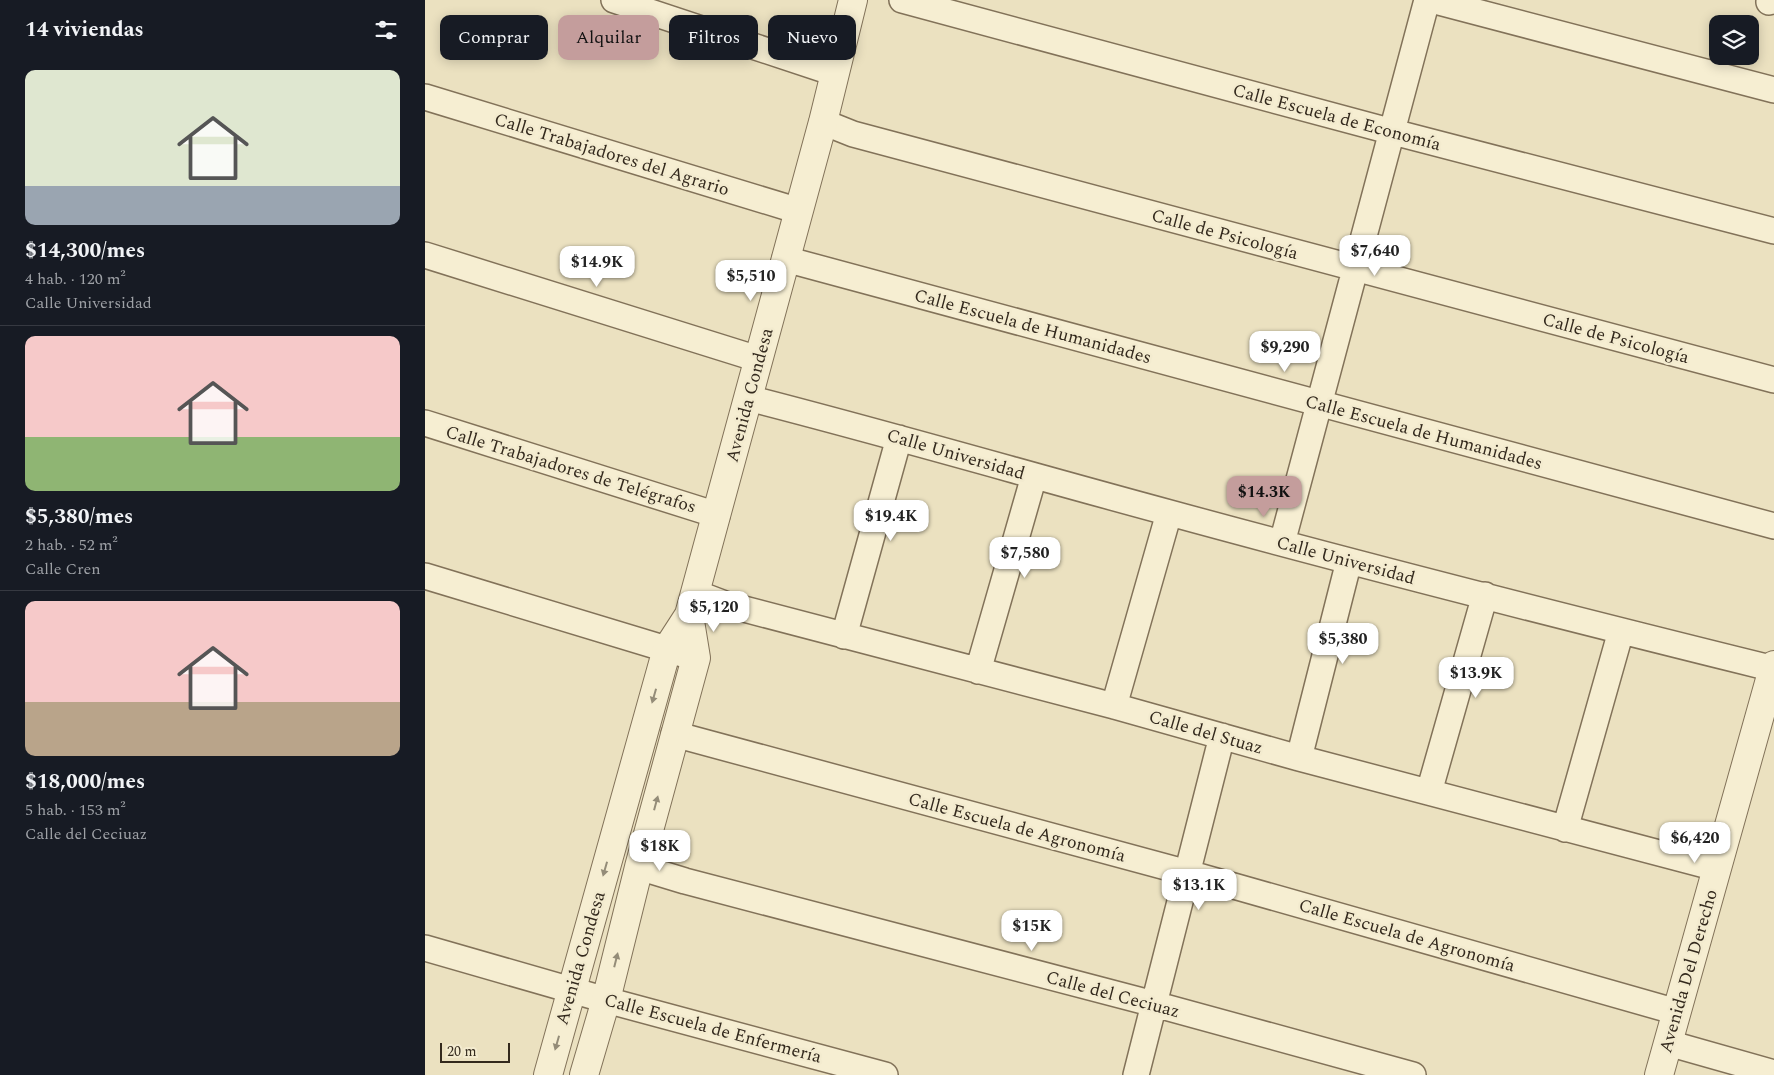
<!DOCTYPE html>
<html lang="es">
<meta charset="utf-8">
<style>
:root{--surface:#171b24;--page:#242831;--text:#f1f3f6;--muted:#9ea1a6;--line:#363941;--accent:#c49d9c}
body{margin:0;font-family:Spectral,serif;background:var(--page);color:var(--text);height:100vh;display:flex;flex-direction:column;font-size:19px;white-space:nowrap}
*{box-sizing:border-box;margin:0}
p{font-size:16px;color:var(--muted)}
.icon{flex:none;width:28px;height:28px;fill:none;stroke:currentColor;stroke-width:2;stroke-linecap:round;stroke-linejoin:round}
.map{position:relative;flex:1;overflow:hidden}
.details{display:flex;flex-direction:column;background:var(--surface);width:425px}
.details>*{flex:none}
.top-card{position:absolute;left:15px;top:15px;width:475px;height:45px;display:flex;gap:10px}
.tools{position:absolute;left:1284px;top:15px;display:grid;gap:10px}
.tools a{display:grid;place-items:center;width:50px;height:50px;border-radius:10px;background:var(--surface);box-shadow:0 2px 12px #0003;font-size:25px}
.scale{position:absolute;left:15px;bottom:12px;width:70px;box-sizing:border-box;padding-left:5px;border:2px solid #33291d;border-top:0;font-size:14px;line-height:18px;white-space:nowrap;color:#33291d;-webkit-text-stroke:4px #f3ebcf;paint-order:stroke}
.price{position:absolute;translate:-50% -42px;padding:0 11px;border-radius:10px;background:#fff;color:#222;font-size:16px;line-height:32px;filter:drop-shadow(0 1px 2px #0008)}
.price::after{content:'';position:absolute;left:50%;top:30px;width:15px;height:11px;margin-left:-8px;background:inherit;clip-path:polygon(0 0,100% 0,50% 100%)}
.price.current{background:var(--accent);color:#111}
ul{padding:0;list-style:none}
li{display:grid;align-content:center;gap:10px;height:265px;padding:0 25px}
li+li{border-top:1px solid var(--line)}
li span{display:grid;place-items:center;height:155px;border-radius:10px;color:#555}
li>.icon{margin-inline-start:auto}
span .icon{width:90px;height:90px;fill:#fffc;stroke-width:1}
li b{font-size:21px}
h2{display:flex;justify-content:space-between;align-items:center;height:60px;padding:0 25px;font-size:21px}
.pill{padding:0 18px;border-radius:10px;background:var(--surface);box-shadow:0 2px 12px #0003;font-size:18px;line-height:45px}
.pill.current{background:var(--accent);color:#111}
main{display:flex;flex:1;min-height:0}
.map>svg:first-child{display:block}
</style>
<main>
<section class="details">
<h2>14 viviendas<svg class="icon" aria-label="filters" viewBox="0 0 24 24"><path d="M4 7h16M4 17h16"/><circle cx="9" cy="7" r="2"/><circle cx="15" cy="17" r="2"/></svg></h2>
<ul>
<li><span style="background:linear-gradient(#dfe7d0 75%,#9aa5b1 0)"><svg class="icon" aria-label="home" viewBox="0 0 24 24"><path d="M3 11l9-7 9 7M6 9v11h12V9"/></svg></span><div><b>$14,300/mes</b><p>4 hab. · 120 m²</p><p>Calle Universidad</p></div></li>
<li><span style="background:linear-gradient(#f6c9c9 65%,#8fb573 0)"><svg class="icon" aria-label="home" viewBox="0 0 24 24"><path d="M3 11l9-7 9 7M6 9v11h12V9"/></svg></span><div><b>$5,380/mes</b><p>2 hab. · 52 m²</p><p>Calle Cren</p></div></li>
<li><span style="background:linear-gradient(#f6c9c9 65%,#b9a48a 0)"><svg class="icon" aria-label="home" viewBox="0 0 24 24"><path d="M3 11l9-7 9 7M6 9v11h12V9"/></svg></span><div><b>$18,000/mes</b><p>5 hab. · 153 m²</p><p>Calle del Ceciuaz</p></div></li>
</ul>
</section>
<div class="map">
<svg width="1349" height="1075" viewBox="0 0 1349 1075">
<rect width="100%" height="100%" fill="#ebe1c0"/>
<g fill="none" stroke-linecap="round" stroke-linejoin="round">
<g stroke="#827259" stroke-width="28">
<path id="minor" d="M189,0l220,73
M477,0l491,132 381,99
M1006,0l343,90
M1344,2l1,-2
M0,97l374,114
M398,122l30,12 921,246
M0,255l333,104
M360,259l989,267
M323,398c141,36 281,77 422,115 201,55 402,106 604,156
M0,423l292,92
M857,543l145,-543
M0,576l261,79
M271,593l29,11 389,102 185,52 417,110
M419,636l55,-198
M553,671l56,-195
M689,706l55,-193
M249,734l514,139 489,139
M874,758l50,-197
M1004,792l56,-197
M1140,829l56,-198
M214,867l46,14 469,123 259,71
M0,948l181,52 279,75
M1243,1043l106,30
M711,1075l86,-339"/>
</g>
<g stroke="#827259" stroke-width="30">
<path id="tertiary" d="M123,1075l119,-426 22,-34 134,-493 30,-122
M159,1075l22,-75 33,-133 57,-209 -7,-43
M1234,1075l115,-410"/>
</g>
<use href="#minor" stroke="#f6eed2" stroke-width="25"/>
<use href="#tertiary" stroke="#f6eed2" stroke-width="28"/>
</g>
<defs><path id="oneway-solid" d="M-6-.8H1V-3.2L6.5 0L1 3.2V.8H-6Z" transform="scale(1.25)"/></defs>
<g fill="#948c78">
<use href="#oneway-solid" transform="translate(229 696) rotate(106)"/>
<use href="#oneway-solid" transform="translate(231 803) rotate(-75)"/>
<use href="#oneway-solid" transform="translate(180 869) rotate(106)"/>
<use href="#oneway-solid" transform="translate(191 960) rotate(-76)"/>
<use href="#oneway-solid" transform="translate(132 1043) rotate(106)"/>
</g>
<g text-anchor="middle" stroke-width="5" stroke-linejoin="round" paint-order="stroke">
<g font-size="18" fill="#33291d" stroke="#f3ebcf">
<text transform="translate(912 117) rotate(15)" y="6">Calle Escuela de Economía</text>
<text transform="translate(187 154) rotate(17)" y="6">Calle Trabajadores del Agrario</text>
<text transform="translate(800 234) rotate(15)" y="6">Calle de Psicología</text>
<text transform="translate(608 326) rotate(15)" y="6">Calle Escuela de Humanidades</text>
<text transform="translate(1191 338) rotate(15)" y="6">Calle de Psicología</text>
<text transform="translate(324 395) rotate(-75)" y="6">Avenida Condesa</text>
<text transform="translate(999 432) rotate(15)" y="6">Calle Escuela de Humanidades</text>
<text transform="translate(531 454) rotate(16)" y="6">Calle Universidad</text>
<text transform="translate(146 469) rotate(17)" y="6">Calle Trabajadores de Telégrafos</text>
<text transform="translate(921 560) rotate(15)" y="6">Calle Universidad</text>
<text transform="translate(781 732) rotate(16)" y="6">Calle del Stuaz</text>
<text transform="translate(592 827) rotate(15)" y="6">Calle Escuela de Agronomía</text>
<text transform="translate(982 935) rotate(16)" y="6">Calle Escuela de Agronomía</text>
<text transform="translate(155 958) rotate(-74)" y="6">Avenida Condesa</text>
<text transform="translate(1263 971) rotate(-74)" y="6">Avenida Del Derecho</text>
<text transform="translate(688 994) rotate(15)" y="6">Calle del Ceciuaz</text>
<text transform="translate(288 1028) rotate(15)" y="6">Calle Escuela de Enfermería</text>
</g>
</g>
</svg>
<div class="tools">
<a><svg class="icon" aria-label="layers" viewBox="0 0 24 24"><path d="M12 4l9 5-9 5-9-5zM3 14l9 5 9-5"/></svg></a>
</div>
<div class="scale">20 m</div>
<b class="price" style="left:950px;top:277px">$7,640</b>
<b class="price" style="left:172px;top:288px">$14.9K</b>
<b class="price" style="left:326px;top:302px">$5,510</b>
<b class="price" style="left:860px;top:373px">$9,290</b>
<b class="price current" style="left:839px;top:518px">$14.3K</b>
<b class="price" style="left:466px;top:542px">$19.4K</b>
<b class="price" style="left:600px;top:579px">$7,580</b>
<b class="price" style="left:289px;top:633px">$5,120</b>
<b class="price" style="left:918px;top:665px">$5,380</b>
<b class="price" style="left:1051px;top:699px">$13.9K</b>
<b class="price" style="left:1270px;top:864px">$6,420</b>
<b class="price" style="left:235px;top:872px">$18K</b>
<b class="price" style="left:774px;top:911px">$13.1K</b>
<b class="price" style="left:607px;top:952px">$15K</b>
<div class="top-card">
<a class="pill">Comprar</a>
<a class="pill current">Alquilar</a>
<a class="pill">Filtros</a>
<a class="pill">Nuevo</a>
</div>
</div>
</main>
